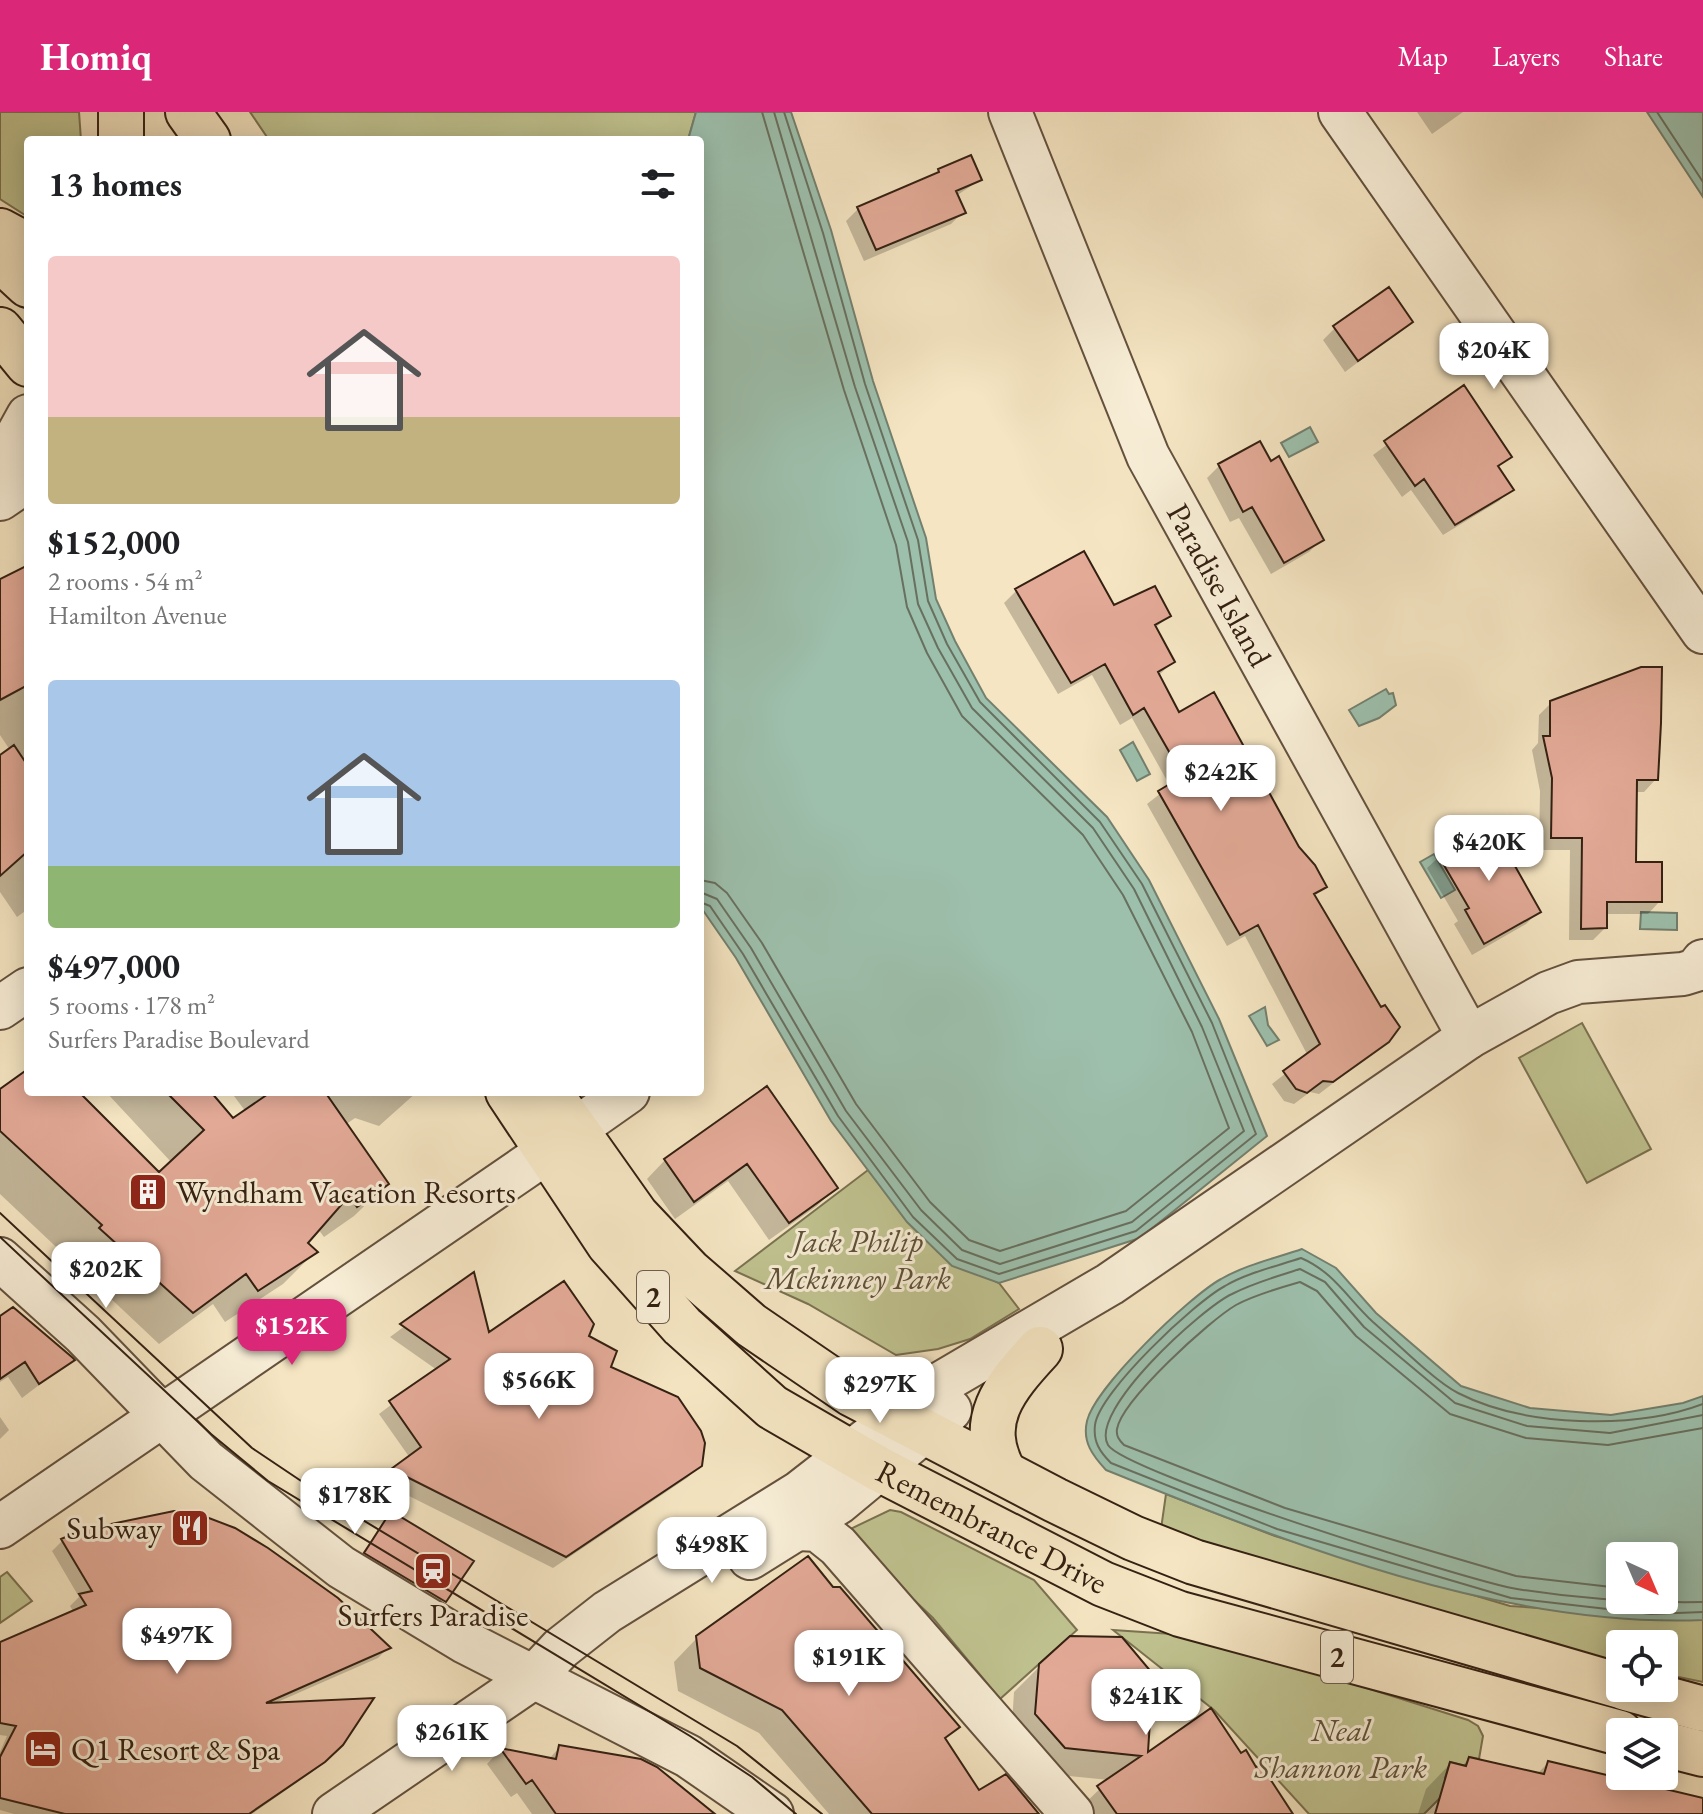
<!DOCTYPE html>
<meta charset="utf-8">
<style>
:root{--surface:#fff;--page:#f2f2f2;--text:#202124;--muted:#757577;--accent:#db2777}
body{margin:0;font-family:"EB Garamond",serif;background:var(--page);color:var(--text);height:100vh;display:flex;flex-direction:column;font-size:30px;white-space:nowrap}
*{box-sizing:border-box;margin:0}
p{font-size:26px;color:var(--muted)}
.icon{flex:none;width:44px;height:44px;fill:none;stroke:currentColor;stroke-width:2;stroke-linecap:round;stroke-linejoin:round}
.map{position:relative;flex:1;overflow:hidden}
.details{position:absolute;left:24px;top:24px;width:680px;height:960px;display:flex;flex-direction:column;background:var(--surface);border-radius:8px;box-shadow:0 4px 20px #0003}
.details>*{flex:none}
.needle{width:52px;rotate:136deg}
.buttons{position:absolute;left:1606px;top:1430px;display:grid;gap:16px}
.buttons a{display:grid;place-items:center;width:72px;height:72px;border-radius:8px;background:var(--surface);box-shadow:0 4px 20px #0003;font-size:40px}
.price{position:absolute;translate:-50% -68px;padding:0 18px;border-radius:16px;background:#fff;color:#222;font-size:26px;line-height:52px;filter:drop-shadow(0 2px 4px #0008)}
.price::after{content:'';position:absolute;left:50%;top:48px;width:24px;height:18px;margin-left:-12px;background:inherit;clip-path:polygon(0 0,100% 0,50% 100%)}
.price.current{background:var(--accent);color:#fff}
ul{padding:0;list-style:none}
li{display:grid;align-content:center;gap:16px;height:424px;padding:0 24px}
li span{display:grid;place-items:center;height:248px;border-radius:8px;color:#555}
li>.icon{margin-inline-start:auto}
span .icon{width:144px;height:144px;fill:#fffc;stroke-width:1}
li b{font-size:34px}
h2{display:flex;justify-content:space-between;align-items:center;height:96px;padding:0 24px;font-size:34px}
header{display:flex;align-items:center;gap:48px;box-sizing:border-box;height:112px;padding:0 40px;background:var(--accent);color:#fff}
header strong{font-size:38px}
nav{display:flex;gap:44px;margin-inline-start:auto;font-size:28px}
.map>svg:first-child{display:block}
</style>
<header>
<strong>Homiq</strong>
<nav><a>Map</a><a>Layers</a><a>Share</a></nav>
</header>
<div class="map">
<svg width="1703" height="1702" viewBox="0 0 1703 1702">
<rect width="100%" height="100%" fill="#f5e5c2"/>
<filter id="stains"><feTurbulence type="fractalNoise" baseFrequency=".0025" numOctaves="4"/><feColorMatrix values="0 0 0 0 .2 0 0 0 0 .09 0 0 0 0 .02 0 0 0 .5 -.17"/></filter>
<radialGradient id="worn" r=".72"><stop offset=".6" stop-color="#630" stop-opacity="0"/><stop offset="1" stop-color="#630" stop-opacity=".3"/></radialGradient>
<path fill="#c0c390" stroke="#7a7251" stroke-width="2" d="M0,0h79l2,28h-53v77l-28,-18z
M250,0h446l-8,28h-419z
M1582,911l69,126 -64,34 -68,-125z
M868,1058l70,82 61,31 20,26 -49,30 -32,10 -42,6 -88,-51 -73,-33z
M1166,1382l109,42 235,70 193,13v63l-39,-8v-30h-44v20l-82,-17 -377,-118z
M890,1398l11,2 133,68 43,50 -77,69 -67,-81 -19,-18 -15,-3 -59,-63z
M7,1460l25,29 -32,22v-46z
M1113,1518l89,6 266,84 10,6 5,10 -4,23 -10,-2 -3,9 -16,-4 -5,16 6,9 -27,27h-115l-95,-104z"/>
<path fill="#9dc0ad" stroke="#73806f" stroke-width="2" fill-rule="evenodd" d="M696,0h95l40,118 42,151 53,157 10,61 19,42 31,57 121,119 42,63 70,139 48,117 -127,102 -141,45 -47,-17 -45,-44 -76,-101 -95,-163 -36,-52v-766h-12z
M1647,0h56v85z
M1310,315l8,15 -29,15 -8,-14z
M1386,577l3,5 4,-1 3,12 -17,13 -20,8 -10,-16z
M1133,630l17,32 -13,7 -17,-31z
M1434,742l21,36 -14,8 -21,-36z
M1641,800l36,1v17l-37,-1z
M1265,895l3,18 11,15 -12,6 -18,-30z
M1302,1137l34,19 40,45 85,73 69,22 81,7 72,-12 20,-7v224c-201,8 -413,-76 -597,-150 -13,-14 -24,-28 -19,-49 8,-34 103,-125 134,-142 24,-14 55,-21 81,-30zM1620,1444h44v44h-44z"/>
<path fill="#0003" d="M1417,0h46l-31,22z
M939,59l41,9 -24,16 7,16 -12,12 -87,37 -18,-40 13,-13 73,-30z
M1411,210l-66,50 -22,-32 12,-12z
M1463,276l46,68 -12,12 14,21 -12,12 -56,34 -32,-45 -9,7 -29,-42z
M1260,332l61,96 -12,12 -38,22 -32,-56 -9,4 -23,-44 12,-12z
M28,458v339l-11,8 -17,-25v-135l10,-7 -10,-15v-154z
M1016,479l153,25 -15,13 19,33 -15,14 21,38 119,134 26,38 -11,12 75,143 -69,53 -9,-2 -16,12 -10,-3 -12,-17 36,-28 -63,-120 -18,10 -80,-142 23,-18 -38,-68 -12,7 -28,-50 -34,19 -54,-91z
M1551,591l105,76 -12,13h-9l-1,72 26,37 -12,13h-43v14l-12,12h-24l1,-90h-31l1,-59 -8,-41 6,-7 1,-28z
M1440,744l98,56 -12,12 -54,31 -18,-31 4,-3 -31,-53z
M28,959v21h48l83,82 13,-11 -66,-71h103l24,29 13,-9 -15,-20h186l-38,34 -24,-8 -10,7 42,59 -33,32 -30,21 -6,-8 -13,14 10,9 -32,32 -58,38 -12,-18 -54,40 -159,-150v-103z
M766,977l69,99 -18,18 -48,34 -41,-59 -53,38 -28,-40 18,-19z
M473,1164l15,59 98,2 22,31 92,98 -13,12 -134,90 -172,-86 29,-24 -31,-44 58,-44 -47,-33z
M0,1207l72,41 -50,38 -14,-21 -8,5z
M0,1305l9,13 -9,9z
M392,1402l79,48 -39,51 -79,-48z
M63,1428l325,108 -10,10 -105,46 68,40 -29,28 -60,42h-238l-14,-4v-58l7,-16 -7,-1v-90l74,-32 -4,-7 9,-9 -27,-46z
M697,1526l260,89 -13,13 34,53 58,21h-207l-70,-81 -81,-42 -4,-29z
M1040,1554l105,90h96l50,58h-217l35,-34 -70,-7 -28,-33 3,-48z
M560,1635l152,67h-180l-15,-21 -6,4 -24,-33 13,-14 48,10z
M1469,1647l67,16 12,-12 155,37v14h-285l8,-25 24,-25 11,3z"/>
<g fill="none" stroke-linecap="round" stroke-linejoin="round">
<path stroke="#687060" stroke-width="2" d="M1657,0l46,70
M700,768l15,3 12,10 35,50 94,161 74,98 39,38 31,11 126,-40 103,-83 -37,-96 -69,-137 -40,-60 -121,-119 -35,-63 -20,-46 -11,-62 -52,-155 -82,-278
M700,780l17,7 34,49 95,163 75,99 41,40 38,14 132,-42 112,-91 -42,-104 -68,-138 -41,-61 -121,-120 -34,-60 -20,-44 -10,-62 -53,-155 -81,-275
M700,790l10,4 33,48 95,162 75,101 44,42 42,15 137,-43 120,-97 -44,-111 -70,-139 -42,-62 -120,-120 -33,-58 -19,-43 -10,-61 -53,-156 -42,-151 -39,-121
M1703,1292c-69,26 -179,23 -245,-11 -24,-12 -63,-52 -85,-71 -25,-23 -39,-50 -72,-64 -24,8 -54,15 -76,28 -30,16 -126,106 -130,139 -2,17 5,27 16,38l166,66 234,69 140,16 52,-2
M1703,1303l-93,18 -83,-7 -72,-23 -91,-76 -39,-45 -25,-13c-22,7 -47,14 -68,25 -30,14 -144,117 -124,151 16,27 361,136 409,144 62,10 124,14 186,13
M1620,1476l-104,-12 -231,-68 -161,-63c-5,-5 -8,-9 -7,-16 5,-29 93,-109 119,-124 18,-10 43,-17 64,-23l17,9 39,45 94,78 76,24 82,7 95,-17"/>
</g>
<path fill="#e3aa97" stroke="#342012" stroke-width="2" d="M971,43l11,25 -26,11 10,22 -90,37 -19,-43 82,-35 -1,-3z
M1389,175l24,35 -55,39 -25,-35z
M1464,273l48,72 -14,9 16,24 -59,35 -31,-46 -9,7 -31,-45z
M1260,329l11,20 8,-5 45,84 -40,23 -32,-56 -9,5 -25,-48z
M1084,439l30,54 41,-19 16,30 -16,9 20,37 -17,10 21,40 35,-20 85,155 16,18 12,22 -13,7 67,113 4,-2 15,22 -11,15 -56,40 -10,-1 -16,12 -11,-4 -13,-18 37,-27 -62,-119 -18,10 -82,-144 25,-15 -39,-68 -11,7 -28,-51 -34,19 -56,-94z
M28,453v120l-28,15v-121z
M1641,555h21l-1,56 -3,57h-21l-1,82h26v40h-55v26l-26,1 1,-91h-31l1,-60 -9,-42h7v-35z
M14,633l14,21v85l-28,25v-121z
M1489,708l52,92 -57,32 -19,-34 4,-2 -31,-53z
M28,957v23h51l80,80 45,-42 -38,-38h45l22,26 38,-26h54l64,92 -32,23 -8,-11 -41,47 10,9 -60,39 -12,-17 -53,39 -94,-85 3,-3 -102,-94v-42z
M767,974l71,102 -49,35 -42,-59 -53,38 -30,-43z
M474,1160l15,60 75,-51 30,43 -5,12 28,15 -6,16 67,30 23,34 4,12 -3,23 -136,91 -175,-88 30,-22 -32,-46 61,-42 -50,-35z
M13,1195l60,51 2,2 -36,24 -14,-22 -25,17v-63z
M174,1399l27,4 34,13 33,20 70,50 53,50 -125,55 108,-5 -31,47 -18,17 -76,52h-184l-65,-16v-41l16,-31 -16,-3v-81l86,-37 -7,-11 13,-3 -31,-52 21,-9z
M391,1399l83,50 -28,41 -82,-49z
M808,1444l25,31h7l120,140 -15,11 34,52 27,-16 33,40h-167l-90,-104 -82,-42 -4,-32z
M1070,1524l52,1 31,37 -5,78 63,-44 30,45 5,-3 10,17 5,-2 32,49h-176l-20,-28 44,-30 -76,-8 -30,-34 4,-50z
M559,1633l82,14 16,8 58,47h-159l-24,-34 -6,4 -26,-36 56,11z
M1469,1645l75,17 4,-13 155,37v16h-268l15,-52 16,4z"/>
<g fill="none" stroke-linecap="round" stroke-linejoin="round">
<g stroke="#64513e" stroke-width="46">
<g id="minor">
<path id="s1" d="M1010,0l138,344 321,581"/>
<path d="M1340,0l363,520"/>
<path d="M0,355l28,-51"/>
<path d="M0,387l28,-19"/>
<path d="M0,896l28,-19"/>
<path d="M574,1018l54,-38"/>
<path d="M0,1147l83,75 123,127 135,106 124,75 223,114 84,58"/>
<path d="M0,1415l547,-375"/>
<path d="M798,1417l20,1 20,16 234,268"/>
<path d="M750,1446l88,-55 112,-93"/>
<path d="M334,1702l199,-136 28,-30 46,-36 193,-120 136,-106 174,-102 359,-247 79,-44 30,-11 105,-8 13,-4 7,-9"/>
</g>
</g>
<g stroke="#342012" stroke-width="48">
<path id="major" d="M121,0v28
M188,0l20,28
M0,119l28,15"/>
</g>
<g stroke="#342012" stroke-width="48">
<g id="highway">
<path d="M0,147l28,26"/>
<path d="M0,218l28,34"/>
<path id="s2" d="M508,980l101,152 73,82 90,81 107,62 224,115 77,30 440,119"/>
<path d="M549,980l87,123 53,56 62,54 101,69 203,106 78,38 61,24 426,124"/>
<path d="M1004,1361c-28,-52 0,-85 36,-124"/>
<path d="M1626,1576l77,21"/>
<path d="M1664,1632l39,10"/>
</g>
</g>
<use href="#minor" stroke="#f8eed7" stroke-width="42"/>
<use href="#major" stroke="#f5e5c2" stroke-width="44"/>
<use href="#highway" stroke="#f5e5c2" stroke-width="44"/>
<path stroke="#342012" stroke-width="2" d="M0,1101l252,235 76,51 409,247 85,68
M0,1125l211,197 57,47 422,255 62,41 44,37"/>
</g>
<defs>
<g id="building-square" transform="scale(2)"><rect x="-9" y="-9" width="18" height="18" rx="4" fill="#8f2418" stroke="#f8eed7"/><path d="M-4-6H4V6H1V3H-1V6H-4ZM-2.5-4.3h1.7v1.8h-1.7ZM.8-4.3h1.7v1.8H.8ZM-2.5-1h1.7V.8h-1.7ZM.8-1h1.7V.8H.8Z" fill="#fff"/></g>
<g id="restaurant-square" transform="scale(2)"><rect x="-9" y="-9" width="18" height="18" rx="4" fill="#8f2418" stroke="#f8eed7"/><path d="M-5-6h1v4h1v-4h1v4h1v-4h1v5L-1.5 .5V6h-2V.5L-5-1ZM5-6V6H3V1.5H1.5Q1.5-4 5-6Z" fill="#fff"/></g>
<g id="station-square" transform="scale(2)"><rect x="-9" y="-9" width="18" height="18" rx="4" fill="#8f2418" stroke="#f8eed7"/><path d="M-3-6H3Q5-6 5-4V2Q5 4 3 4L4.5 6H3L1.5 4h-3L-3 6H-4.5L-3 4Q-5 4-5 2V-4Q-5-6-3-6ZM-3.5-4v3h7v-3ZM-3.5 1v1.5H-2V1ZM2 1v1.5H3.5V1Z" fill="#fff"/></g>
<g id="hotel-square" transform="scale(2)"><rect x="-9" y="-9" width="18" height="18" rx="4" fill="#8f2418" stroke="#f8eed7"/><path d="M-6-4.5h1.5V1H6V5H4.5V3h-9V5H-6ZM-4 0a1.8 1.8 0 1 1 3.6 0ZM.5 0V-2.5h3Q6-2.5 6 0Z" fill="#fff"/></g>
</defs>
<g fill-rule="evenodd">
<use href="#building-square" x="148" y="1080"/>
<use href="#restaurant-square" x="190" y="1416"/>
<use href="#station-square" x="433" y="1459"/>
<use href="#hotel-square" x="43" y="1637"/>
</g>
<g text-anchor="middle" stroke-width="6" stroke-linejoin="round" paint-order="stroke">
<g fill="#f8eed7" stroke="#6f5e4d" stroke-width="2">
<rect x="637" y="1159" width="32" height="52" rx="6"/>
<rect x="1321" y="1519" width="32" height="52" rx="6"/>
</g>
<g font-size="30" font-weight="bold" fill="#342012">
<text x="653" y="1195">2</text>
<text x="1337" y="1555">2</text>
</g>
<g font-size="32" fill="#342012" stroke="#f8eed7">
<text dy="11" stroke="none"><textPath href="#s1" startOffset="518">Paradise Island</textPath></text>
<text dy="11" stroke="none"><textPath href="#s2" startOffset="664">Remembrance Drive</textPath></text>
</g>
<g font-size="32" fill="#342012" stroke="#f8eed7" text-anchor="start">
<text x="176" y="1091">Wyndham Vacation Resorts</text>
<text x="162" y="1427" text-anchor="end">Subway</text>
<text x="433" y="1514" text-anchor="middle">Surfers Paradise</text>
<text x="71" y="1648">Q1 Resort &amp; Spa</text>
</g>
<g font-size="32" font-style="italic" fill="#5e5138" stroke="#f8eed7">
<text x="858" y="1140">Jack Philip<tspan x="858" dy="37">Mckinney Park</tspan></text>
<text x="1341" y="1629">Neal<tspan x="1341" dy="37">Shannon Park</tspan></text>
</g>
</g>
<rect width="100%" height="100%" filter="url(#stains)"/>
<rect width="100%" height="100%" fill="url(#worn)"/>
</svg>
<div class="buttons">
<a><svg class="needle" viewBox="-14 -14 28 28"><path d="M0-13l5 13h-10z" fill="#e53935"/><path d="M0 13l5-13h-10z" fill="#757577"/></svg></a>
<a><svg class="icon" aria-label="locate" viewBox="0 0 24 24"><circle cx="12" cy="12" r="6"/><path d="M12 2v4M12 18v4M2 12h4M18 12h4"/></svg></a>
<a><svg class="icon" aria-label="layers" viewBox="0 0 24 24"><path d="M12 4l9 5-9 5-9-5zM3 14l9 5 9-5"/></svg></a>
</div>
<b class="price" style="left:1494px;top:279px">$204K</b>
<b class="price" style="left:1221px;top:701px">$242K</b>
<b class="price" style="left:1489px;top:771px">$420K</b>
<b class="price" style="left:106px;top:1198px">$202K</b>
<b class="price current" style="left:292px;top:1255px">$152K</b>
<b class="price" style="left:539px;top:1309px">$566K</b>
<b class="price" style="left:880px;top:1313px">$297K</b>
<b class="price" style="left:355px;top:1424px">$178K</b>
<b class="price" style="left:712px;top:1473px">$498K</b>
<b class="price" style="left:177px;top:1564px">$497K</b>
<b class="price" style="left:849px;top:1586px">$191K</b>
<b class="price" style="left:1146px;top:1625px">$241K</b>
<b class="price" style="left:452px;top:1661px">$261K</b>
<section class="details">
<h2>13 homes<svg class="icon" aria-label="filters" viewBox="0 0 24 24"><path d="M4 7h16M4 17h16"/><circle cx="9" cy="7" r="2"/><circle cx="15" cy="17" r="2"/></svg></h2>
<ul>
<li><span style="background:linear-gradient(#f6c9c9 65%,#c2b280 0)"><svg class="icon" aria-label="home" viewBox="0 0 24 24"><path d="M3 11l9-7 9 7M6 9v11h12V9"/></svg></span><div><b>$152,000</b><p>2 rooms · 54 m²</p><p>Hamilton Avenue</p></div></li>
<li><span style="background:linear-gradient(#a9c7e8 75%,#8fb573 0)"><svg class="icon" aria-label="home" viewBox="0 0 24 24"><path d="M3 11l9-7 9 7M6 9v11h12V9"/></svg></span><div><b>$497,000</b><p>5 rooms · 178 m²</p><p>Surfers Paradise Boulevard</p></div></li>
</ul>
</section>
</div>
